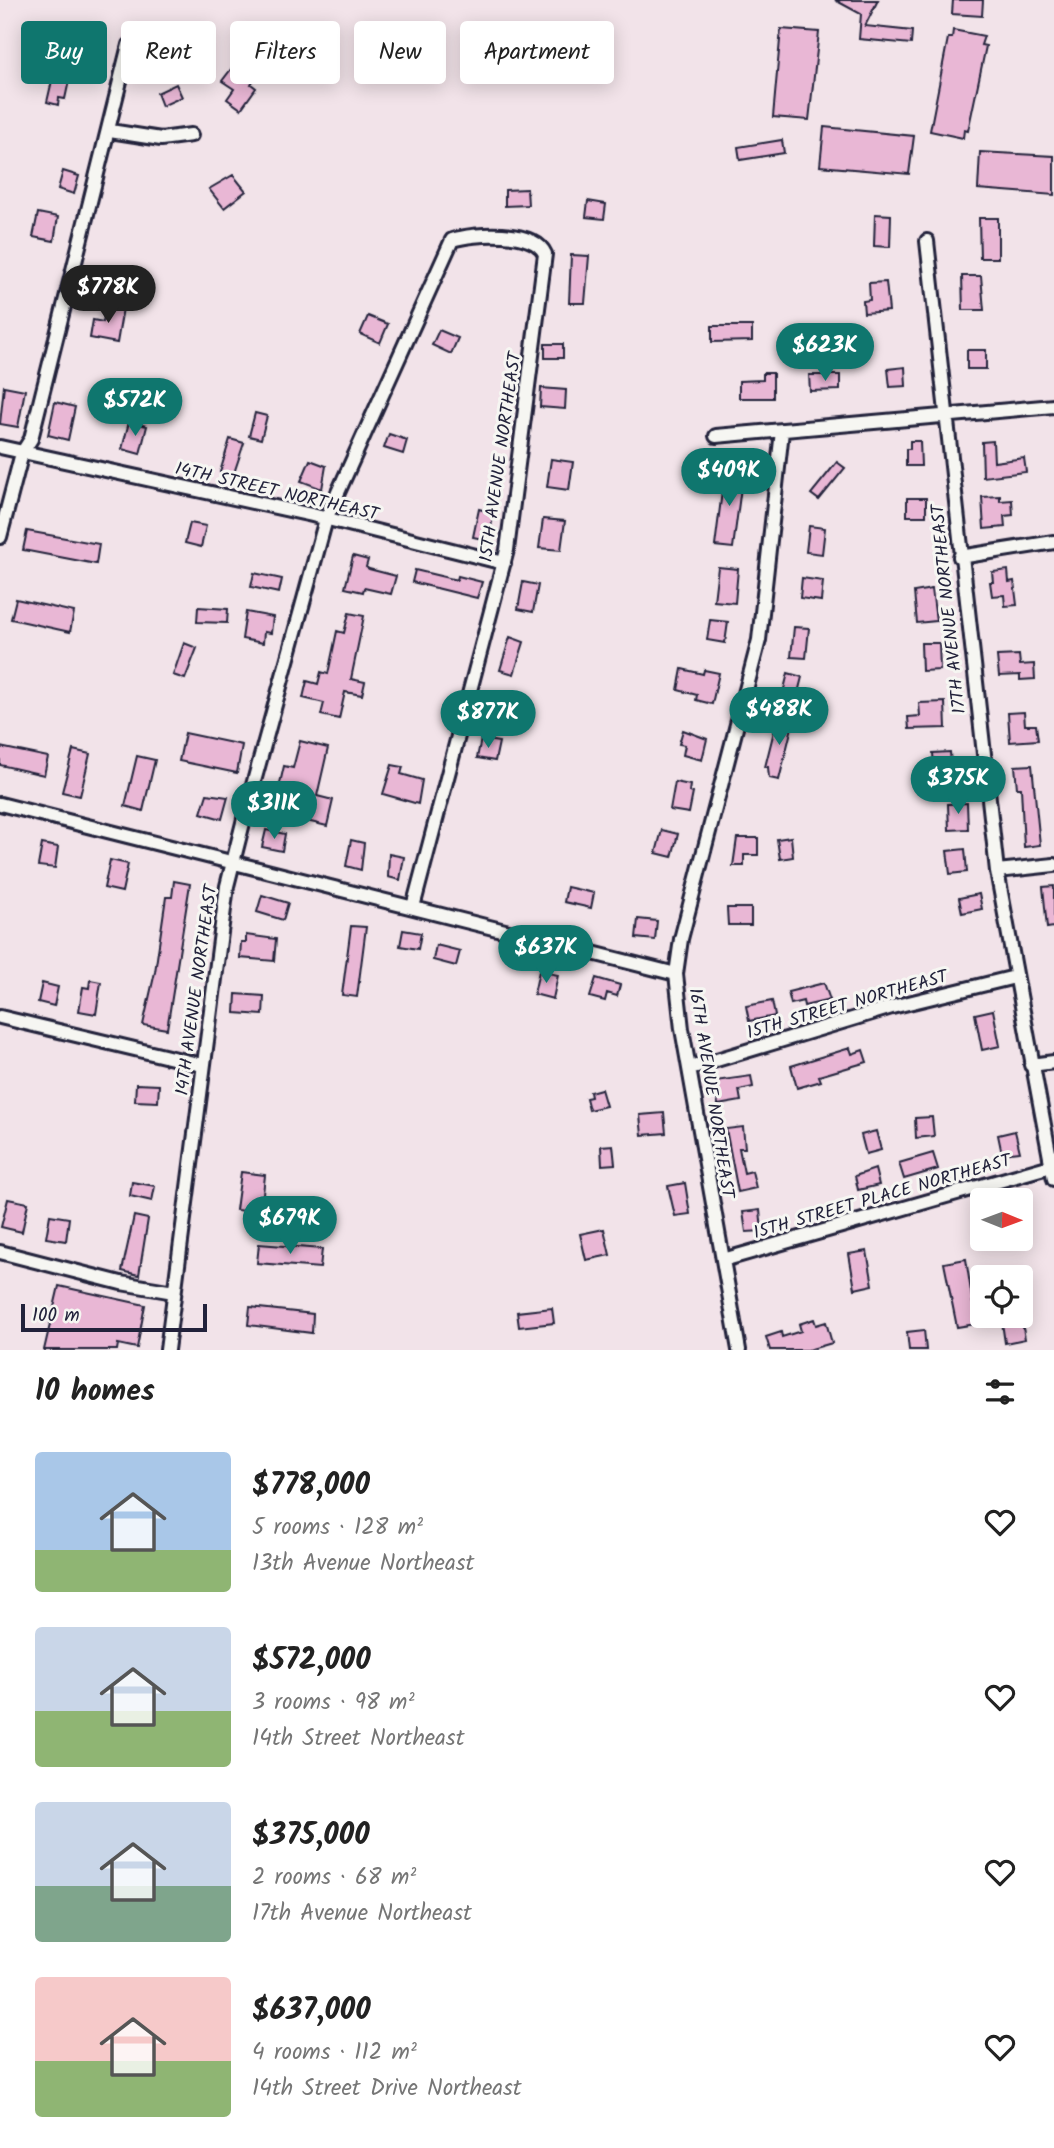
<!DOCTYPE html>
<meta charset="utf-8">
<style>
:root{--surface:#fff;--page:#f6f6f6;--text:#222;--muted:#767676;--accent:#0f766e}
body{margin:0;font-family:Kalam,sans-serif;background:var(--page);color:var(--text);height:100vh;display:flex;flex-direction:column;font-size:26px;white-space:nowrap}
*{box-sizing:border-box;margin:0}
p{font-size:23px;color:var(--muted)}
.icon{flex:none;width:38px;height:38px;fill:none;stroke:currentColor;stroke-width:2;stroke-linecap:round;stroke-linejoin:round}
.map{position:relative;height:1350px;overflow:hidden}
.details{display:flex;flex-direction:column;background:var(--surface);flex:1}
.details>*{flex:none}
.top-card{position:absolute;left:21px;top:21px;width:700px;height:63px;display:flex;gap:14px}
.needle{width:46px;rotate:91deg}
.controls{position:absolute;left:970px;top:1188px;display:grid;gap:14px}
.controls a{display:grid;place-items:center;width:63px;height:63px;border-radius:7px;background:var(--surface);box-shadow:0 4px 18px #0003;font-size:35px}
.scale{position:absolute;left:21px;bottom:18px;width:186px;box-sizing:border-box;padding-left:7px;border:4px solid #22223b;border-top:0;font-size:19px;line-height:24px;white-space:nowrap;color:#22223b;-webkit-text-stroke:5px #f6f6f2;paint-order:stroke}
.price{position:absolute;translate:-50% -60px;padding:0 16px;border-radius:24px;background:var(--accent);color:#fff;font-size:23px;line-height:46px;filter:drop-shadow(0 2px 4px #0008)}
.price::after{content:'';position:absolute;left:50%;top:42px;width:21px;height:16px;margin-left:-10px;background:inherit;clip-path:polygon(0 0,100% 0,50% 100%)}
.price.active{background:#222;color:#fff}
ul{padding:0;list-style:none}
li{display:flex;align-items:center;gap:21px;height:175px;padding:0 35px}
li span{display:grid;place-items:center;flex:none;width:196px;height:140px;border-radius:7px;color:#555}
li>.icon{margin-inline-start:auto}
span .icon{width:84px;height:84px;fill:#fffc;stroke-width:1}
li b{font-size:30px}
h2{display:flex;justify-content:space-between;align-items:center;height:84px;padding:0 35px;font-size:30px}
.chip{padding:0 24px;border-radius:7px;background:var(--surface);box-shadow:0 4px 18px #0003;font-size:24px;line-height:63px}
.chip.active{background:var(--accent);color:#fff}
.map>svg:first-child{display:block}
</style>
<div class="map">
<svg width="1054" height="1350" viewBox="0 0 1054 1350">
<rect width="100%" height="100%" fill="#f2e3e9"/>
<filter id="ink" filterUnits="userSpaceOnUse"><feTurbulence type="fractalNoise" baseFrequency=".0143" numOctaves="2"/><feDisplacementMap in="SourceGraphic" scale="14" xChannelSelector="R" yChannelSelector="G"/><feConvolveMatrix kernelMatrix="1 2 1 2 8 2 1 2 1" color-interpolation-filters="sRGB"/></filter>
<g filter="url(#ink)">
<path fill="#e9b7d5" stroke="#22223b" stroke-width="2" d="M835,0h43l-13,26 47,5 -1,13 -52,-5 2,-25z
M953,0h30l-1,16 -30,-2z
M781,29l38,3 -10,88 -36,-3z
M953,30l31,6 -3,9 5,1 -18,85 -4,-1 -1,8 -33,-7 18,-93h4z
M235,64l12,9 3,-5 8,6 -7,10 5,4 -15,21 -14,-10 7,-10 -12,-8z
M54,72l16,4 -5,23 -6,-1 -1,7 -11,-3z
M176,84l6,13 -20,9 -5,-13z
M824,127l90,9 -5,38 -89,-8z
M782,140l2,13 -44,7 -2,-13z
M980,152l74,4v39l-76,-6z
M63,171l16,5 -5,18 -16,-5z
M233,175l13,16 -22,17 -15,-19z
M527,189l1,16 -23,1v-16z
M588,201l18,3 -2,15 -18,-2z
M38,213l20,4 -4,24 -21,-4z
M875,214l16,1 -1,32 -16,-1z
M979,218h19v40h-18z
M571,255l18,1 -4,47h-16z
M962,276h19l3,34h-21z
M886,282l3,29 -25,2 -1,-12 7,-1 -1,-17z
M106,305l17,3 -6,35 -27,-5 3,-18 10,2z
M368,316l20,8 -8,19 -20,-9z
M712,326h40v15l-40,1z
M439,330l19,8 -7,16 -19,-9z
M545,344h18v14h-18z
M967,350h19v19h-19z
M905,367l1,19 -16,1 -2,-18z
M763,373h10v25h-34v-17l24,-1z
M809,375h31v15l-30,1z
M4,386l21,4 -7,37 -18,-3z
M541,388l25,2 -1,19 -25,-2z
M55,402l20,5 -7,33 -20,-5z
M255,413l12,3 -6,23 -12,-3z
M129,422l18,4 -7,28 -18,-5z
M389,434l18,6 -4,14 -19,-6z
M230,439l14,4 -11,33 -13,-4z
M910,441h10l1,25h-15v-17h4z
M993,441l1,21 30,-4 2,14 -43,5 -1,-35z
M551,459l22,3 -4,28 -22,-3z
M310,460l16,6 -4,23 -21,-8z
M837,462l8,6 -26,32 -8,-6z
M725,468l18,4 -10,76 -18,-2z
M1000,496v5l12,-1 1,15 -9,1 1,11 -21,2 -2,-32z
M907,498h19v18h-19z
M479,509l15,4 -6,27 -15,-3z
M543,519l22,2 -4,29 -22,-2z
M190,523l16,3 -5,21 -16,-4z
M809,526l16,2 -3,26 -16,-2z
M27,531l72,13 -3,20 -73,-14z
M353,556l15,4 -2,7 3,2 27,7 -5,18 -27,-6 -1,4 -18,-4z
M718,567l20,2 -3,34 -21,-2z
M415,570l42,10 1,-4 24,6 -5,16 -65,-16z
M1008,570l1,12 5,-1 3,24 -12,1 -1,-11 -12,1 -2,-14h3l-1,-10z
M254,573l28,6 -3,14 -28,-6z
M802,578l21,3 -2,20 -21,-3z
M523,582l15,3 -5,27 -15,-3z
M932,589l4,32 -19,2 -3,-31z
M16,599l58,13 -4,20 -59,-13z
M198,607l30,2 -1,14 -30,-1z
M246,612l27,5 -2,16 -7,-1 -1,11 -21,-4z
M349,613l15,3 -13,63 14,3 -3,13 -17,-3 -6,27 -18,-4 3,-12 -21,-5 4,-17 11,3 3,-12 7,2 9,-43 7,2z
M710,620l18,2 -3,21 -18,-3z
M794,627l15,1 -3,30 -15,-1z
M510,637l14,5 -10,32 -14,-4z
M184,643l13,5 -12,31 -12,-4z
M921,643h18l1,27 -18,1z
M1019,655l1,10 14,-1 1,15 -15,1v-5l-21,1 -2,-20z
M682,669l21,5 1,-4 15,3 -7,31 -16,-4 1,-5 -19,-5z
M788,673l14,4 -6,24 -14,-4z
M491,697l21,4 -9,20 -16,-3z
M945,702l1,26 -37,1 -1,-12 12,-1 -1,-13z
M1024,712l1,13h11l2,15 -28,2 -2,-29z
M778,715l16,4 -15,61 -10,-2 -1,-11h-3z
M683,730l24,9 -5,21 -19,-5 2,-10 -6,-1z
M185,733l57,12 -5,28 -58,-12z
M481,739l18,3 -4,19 -18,-3z
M300,741l28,7 -11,48 16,4 -6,26 -41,-10 1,-5 -13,-2 10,-43 9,2z
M0,747l48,10 -4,18 -44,-10z
M73,750l17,4 -10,42 -18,-4z
M950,752l3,37 -17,1 -3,-37z
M137,756l18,4 -12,51 -18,-5z
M392,765l11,2 -2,7 21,6 -4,24 -35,-10z
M1032,765l8,80 -16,2 -3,-59h-4l-2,-22z
M675,782l15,3 -1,7 4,1 -4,20 -19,-3z
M207,794l21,3 -6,22 -21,-6z
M967,803l1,26 -19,1 -1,-26z
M266,830l19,4 -3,17 -20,-4z
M662,830l16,4 -6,23 -16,-4z
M791,837l2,20 -13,2 -3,-20z
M737,838h21v17h-14v11h-11z
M351,840l13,3 -3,27 -15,-4z
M42,844l16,3 -3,21 -17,-2z
M965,849l2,23 -17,2 -3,-23z
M389,854l15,3 -4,23 -12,-3z
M110,860l18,4 -6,28 -18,-4z
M174,881l16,3 -23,145 -24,-4 12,-53 11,-75h6z
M1054,886v41l-7,1 -4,-41z
M567,887l27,6 -3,15 -27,-6z
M979,894l3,15 -20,4 -3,-15z
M262,895l26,8 -5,17 -26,-8z
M727,908h24v17h-23z
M638,919l19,2 -2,19 -19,-2z
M351,926l15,1 -9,70 -15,-2z
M403,930l18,3 -3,16 -18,-3z
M246,935l30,4 -2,22 -34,-3 1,-16h5z
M436,945l24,6 -4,15 -23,-6z
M539,971l19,4 -5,24 -19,-5z
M596,978l24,7 -3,11 -10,-3 -2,8 -15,-4z
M90,980l11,2 -5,32 -17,-3 4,-24 6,1z
M42,983l16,4 -4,19 -16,-4z
M824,983l6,17 -26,6 -1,-5 -12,3 -3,-12z
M236,994l28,2 -1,19 -28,-2z
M772,1001l3,15 -26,5 -3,-15z
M993,1010l7,36 -18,4 -7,-36z
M850,1048l2,6 11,-4 4,12 -48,14 2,5 -24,7 -6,-22z
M751,1076l2,11 -14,3 2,11 -23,4 -3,-24z
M136,1084l23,1 -1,17 -23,-1z
M601,1089l5,17 -17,4 -3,-12 5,-1 -1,-5z
M664,1113l2,20 -24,2 -2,-20z
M932,1117l2,19 -18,2 -1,-20z
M743,1127l2,21h-6l5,25 8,-2 4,17 -18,4 -12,-63z
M876,1131l5,19 -15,4 -5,-19z
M1015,1131l5,21 -18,2 -4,-19z
M613,1145l2,19 -13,1 -1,-19z
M933,1153l5,16 -34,10 -5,-16z
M875,1169l4,16 -21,5 -3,-14z
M241,1172l24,3 -4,38 -25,-3z
M132,1182l23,4 -3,15 -22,-5z
M685,1183l5,31 -15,2 -7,-30z
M8,1199l20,4 -6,29 -21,-5z
M760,1210l2,21 -16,1 -3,-20z
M50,1215l19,3 -3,23 -20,-3z
M134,1216l14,3 -9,56 -17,-4z
M604,1229l6,26 -24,5 -6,-26z
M259,1244l63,5 -2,19 -63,-5z
M867,1251l6,34 -18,4 -6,-35z
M966,1259l10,65 -19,3 -13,-64z
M59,1286l86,19 -8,43 -19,-4 -1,6h-73z
M250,1307l63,7 -1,19 -64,-8z
M552,1308l2,15 -35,4 -2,-15z
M1001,1316h20l4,23 -20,4z
M814,1319l2,6 10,-3 6,21 -24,7h-38l-4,-13 15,-5 1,5 19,-6 -2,-7z
M924,1330l2,20h-17l-2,-18z"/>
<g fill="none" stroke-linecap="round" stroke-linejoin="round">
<g stroke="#22223b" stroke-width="18">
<path id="street" d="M110,131l51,8 30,-4
M927,241l70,630 57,308
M716,436l338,-30
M0,447l312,68 192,48
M0,537l22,-84 9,-14 98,-394
M960,557l94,-15
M0,804l676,170
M997,871l57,-6
M0,1017l202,48
M1031,1065l23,-3
M690,1068l202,-61 123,-30
M0,1252l121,31 53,9
M723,1260l328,-94
M167,1350l60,-464 20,-79 79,-288 126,-279c22,-7 82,-11 93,14l-38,296 -94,357
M739,1350l-57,-321 -6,-55 5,-35 78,-299 23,-209"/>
</g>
<use href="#street" stroke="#f6f6f2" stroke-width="12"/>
</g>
</g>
<g text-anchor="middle" stroke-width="6" stroke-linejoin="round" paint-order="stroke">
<g font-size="18" fill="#22223b" stroke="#f6f6f2">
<text transform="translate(500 457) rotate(-82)" y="6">15TH AVENUE NORTHEAST</text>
<text transform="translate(277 491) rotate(13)" y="6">14TH STREET NORTHEAST</text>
<text transform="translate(948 609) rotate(-96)" y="6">17TH AVENUE NORTHEAST</text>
<text transform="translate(196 990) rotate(-82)" y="6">14TH AVENUE NORTHEAST</text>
<text transform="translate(847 1004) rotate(-16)" y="6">15TH STREET NORTHEAST</text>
<text transform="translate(712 1093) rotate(81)" y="6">16TH AVENUE NORTHEAST</text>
<text transform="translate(882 1196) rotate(-16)" y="6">15TH STREET PLACE NORTHEAST</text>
</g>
</g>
</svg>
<div class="controls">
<a><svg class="needle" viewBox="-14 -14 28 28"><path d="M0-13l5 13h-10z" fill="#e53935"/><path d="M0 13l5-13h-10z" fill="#767676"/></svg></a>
<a><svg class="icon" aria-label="locate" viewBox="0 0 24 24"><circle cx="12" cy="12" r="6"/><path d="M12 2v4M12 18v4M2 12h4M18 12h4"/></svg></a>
</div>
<div class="scale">100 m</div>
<b class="price active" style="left:108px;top:325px">$778K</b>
<b class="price" style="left:825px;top:383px">$623K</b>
<b class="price" style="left:135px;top:438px">$572K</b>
<b class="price" style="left:729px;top:508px">$409K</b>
<b class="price" style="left:779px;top:747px">$488K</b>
<b class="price" style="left:488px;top:750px">$877K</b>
<b class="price" style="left:958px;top:816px">$375K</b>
<b class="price" style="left:274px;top:841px">$311K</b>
<b class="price" style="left:546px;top:985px">$637K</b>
<b class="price" style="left:290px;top:1256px">$679K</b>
<div class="top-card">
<a class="chip active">Buy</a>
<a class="chip">Rent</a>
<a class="chip">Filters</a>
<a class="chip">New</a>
<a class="chip">Apartment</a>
</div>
</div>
<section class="details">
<h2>10 homes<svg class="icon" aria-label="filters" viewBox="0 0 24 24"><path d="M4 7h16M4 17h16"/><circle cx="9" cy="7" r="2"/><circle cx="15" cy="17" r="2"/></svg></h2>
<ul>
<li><span style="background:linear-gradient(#a9c7e8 70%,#8fb573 0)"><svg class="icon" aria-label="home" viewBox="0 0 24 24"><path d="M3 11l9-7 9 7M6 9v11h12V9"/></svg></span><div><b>$778,000</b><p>5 rooms · 128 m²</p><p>13th Avenue Northeast</p></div><svg class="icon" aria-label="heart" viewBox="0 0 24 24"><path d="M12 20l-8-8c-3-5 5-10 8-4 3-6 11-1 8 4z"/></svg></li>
<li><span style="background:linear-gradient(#c9d6e8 60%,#8fb573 0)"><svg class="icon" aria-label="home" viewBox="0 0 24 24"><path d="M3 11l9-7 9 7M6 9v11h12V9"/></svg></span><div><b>$572,000</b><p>3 rooms · 98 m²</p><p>14th Street Northeast</p></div><svg class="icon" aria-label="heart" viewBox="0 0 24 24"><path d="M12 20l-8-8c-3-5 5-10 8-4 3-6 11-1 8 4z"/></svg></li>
<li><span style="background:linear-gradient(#c9d6e8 60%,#7fa58c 0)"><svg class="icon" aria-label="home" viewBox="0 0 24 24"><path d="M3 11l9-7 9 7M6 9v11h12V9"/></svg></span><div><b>$375,000</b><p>2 rooms · 68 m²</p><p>17th Avenue Northeast</p></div><svg class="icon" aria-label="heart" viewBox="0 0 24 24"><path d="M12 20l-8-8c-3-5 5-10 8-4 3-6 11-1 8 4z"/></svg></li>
<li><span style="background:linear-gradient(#f6c9c9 60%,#8fb573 0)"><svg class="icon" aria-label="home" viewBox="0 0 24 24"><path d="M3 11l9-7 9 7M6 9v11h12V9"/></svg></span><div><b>$637,000</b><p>4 rooms · 112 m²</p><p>14th Street Drive Northeast</p></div><svg class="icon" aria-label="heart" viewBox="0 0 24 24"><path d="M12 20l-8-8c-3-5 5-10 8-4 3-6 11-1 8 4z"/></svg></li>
</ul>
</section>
